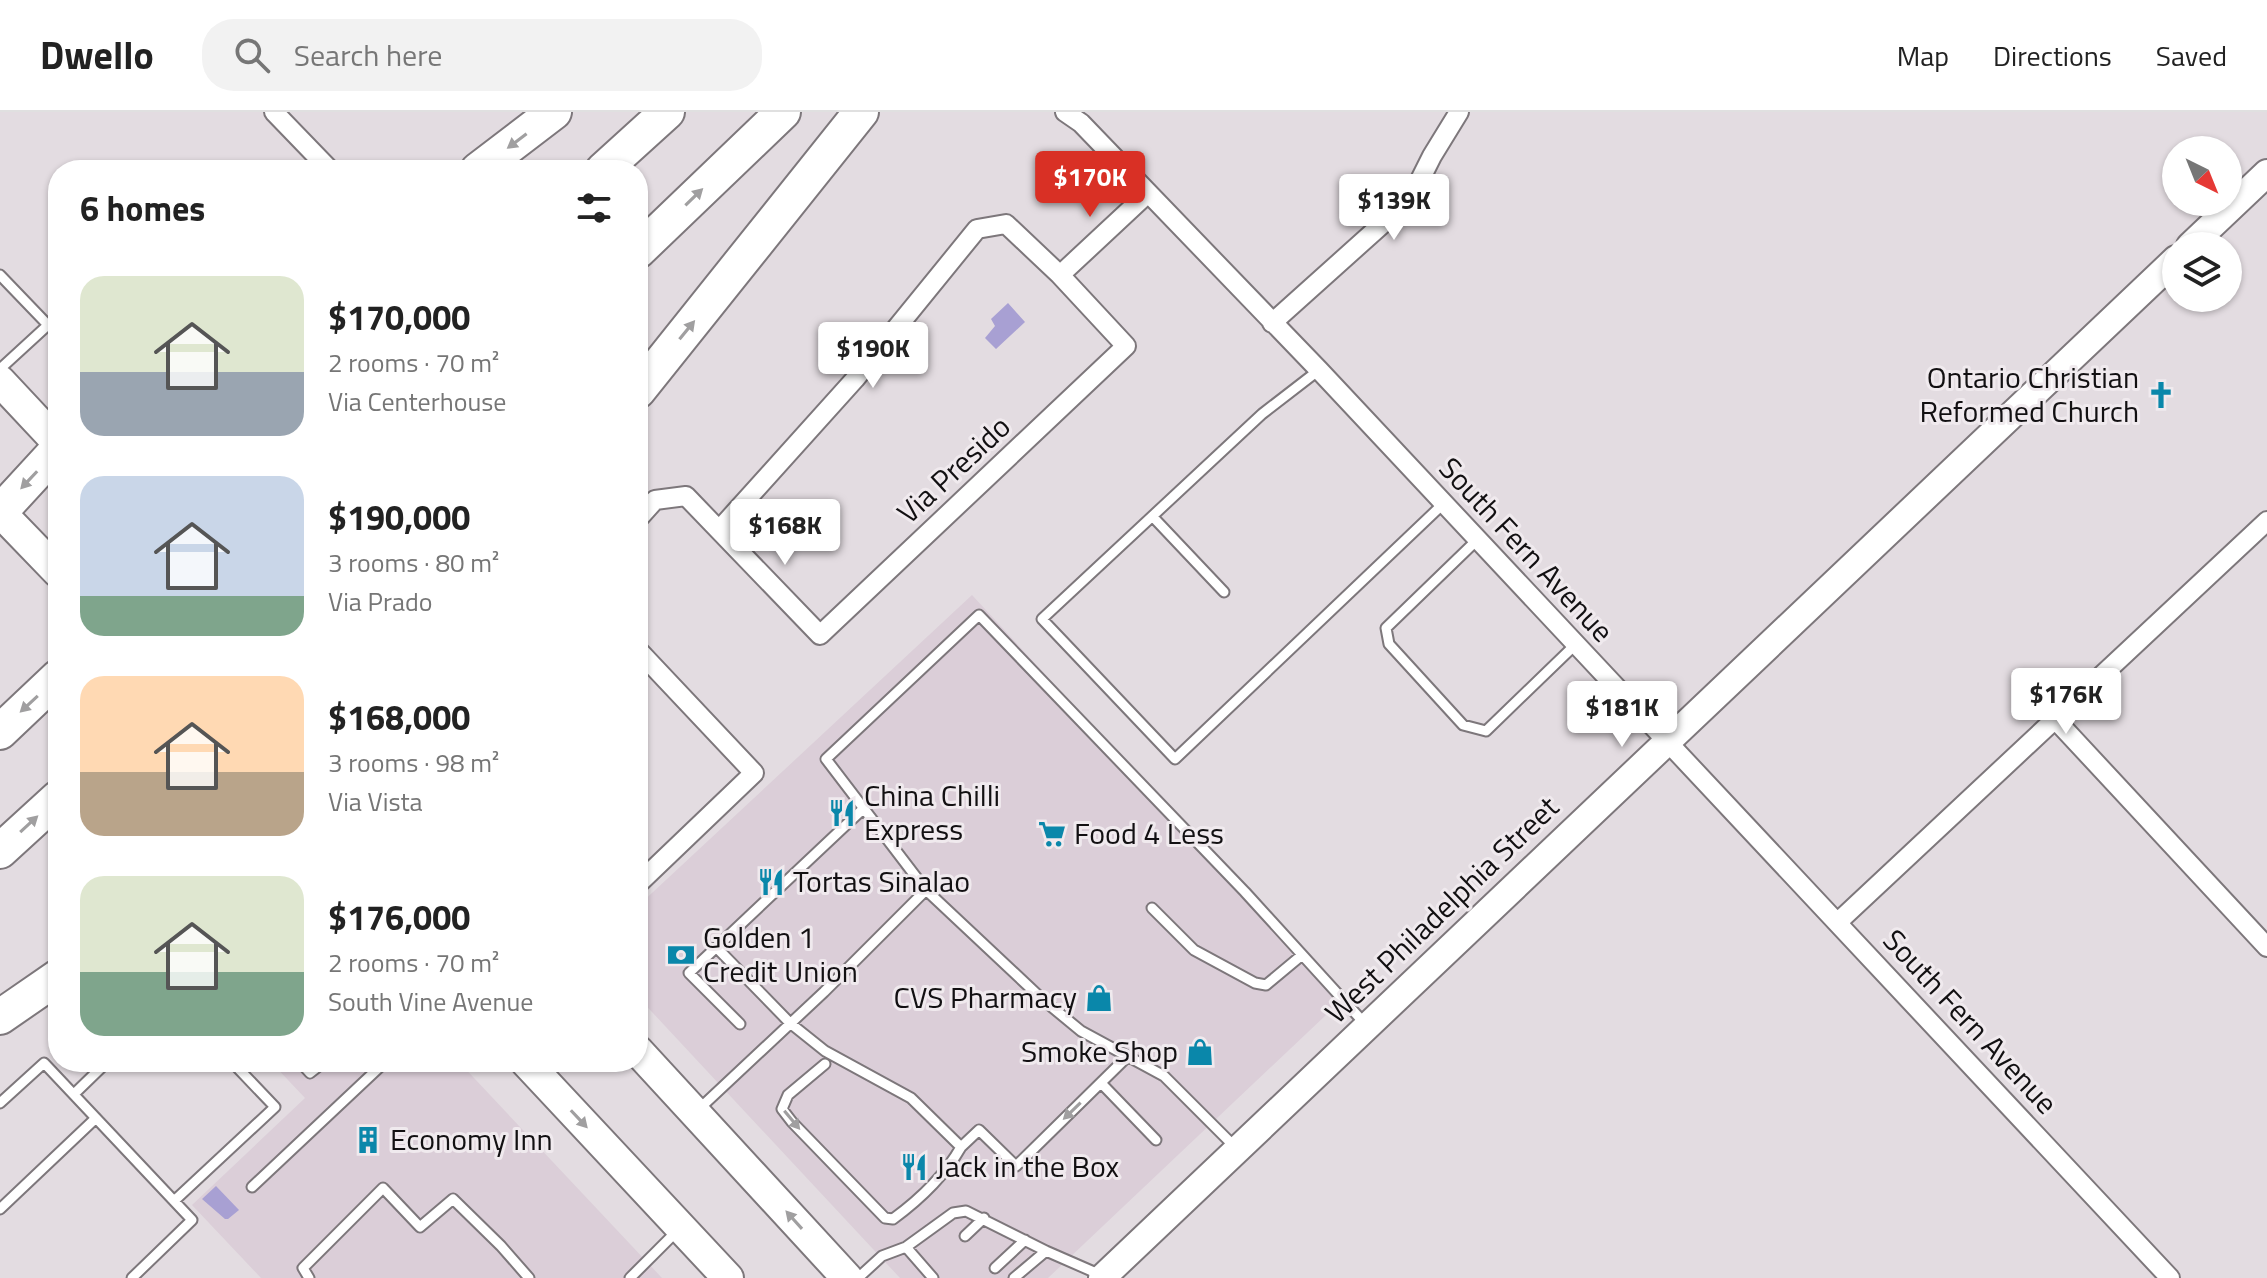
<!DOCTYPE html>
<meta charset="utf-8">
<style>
:root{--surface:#fff;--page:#f2f2f2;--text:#222;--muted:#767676;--line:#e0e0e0;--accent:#d93025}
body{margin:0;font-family:"Titillium Web",sans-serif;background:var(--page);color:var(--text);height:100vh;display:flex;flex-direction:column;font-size:30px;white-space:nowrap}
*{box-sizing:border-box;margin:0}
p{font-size:26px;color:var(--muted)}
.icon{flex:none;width:44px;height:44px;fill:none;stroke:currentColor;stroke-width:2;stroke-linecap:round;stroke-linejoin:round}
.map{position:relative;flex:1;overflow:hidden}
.side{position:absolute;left:48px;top:48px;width:600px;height:912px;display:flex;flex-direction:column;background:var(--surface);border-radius:32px;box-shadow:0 2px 6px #0004}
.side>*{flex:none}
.needle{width:52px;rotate:137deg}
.fabs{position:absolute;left:2162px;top:24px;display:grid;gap:16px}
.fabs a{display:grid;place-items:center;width:80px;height:80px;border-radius:50%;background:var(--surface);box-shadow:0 2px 6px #0004;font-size:40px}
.price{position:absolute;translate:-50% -68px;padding:0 18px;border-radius:8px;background:#fff;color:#222;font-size:26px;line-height:52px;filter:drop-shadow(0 2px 4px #0008)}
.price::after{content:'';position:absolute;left:50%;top:48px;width:24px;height:18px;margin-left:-12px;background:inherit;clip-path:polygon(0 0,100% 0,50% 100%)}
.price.selected{background:var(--accent);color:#fff}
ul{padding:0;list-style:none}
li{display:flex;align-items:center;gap:24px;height:200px;padding:0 32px}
li span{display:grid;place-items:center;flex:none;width:224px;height:160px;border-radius:24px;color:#555}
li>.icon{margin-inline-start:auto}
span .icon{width:96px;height:96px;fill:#fffc;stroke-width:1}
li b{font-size:34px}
h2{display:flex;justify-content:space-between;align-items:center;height:96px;padding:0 32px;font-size:34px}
header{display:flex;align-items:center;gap:48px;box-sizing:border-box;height:112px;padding:0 40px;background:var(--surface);border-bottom:2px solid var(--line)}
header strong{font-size:38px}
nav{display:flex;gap:44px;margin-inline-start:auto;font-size:28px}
.search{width:560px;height:72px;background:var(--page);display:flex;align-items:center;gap:20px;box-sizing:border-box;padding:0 28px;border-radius:32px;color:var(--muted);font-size:30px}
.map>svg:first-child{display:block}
</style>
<header>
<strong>Dwello</strong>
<div class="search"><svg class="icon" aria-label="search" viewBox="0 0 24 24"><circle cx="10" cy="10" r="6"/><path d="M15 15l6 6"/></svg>Search here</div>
<nav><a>Map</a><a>Directions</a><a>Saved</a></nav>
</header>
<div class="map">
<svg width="2267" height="1166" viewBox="0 0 2267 1166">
<rect width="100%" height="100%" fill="#e3dce1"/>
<path fill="#dbced8" d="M972,483l372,403 -296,280h-148l-262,-281v-91z
M271,950h188l203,216h-401l-69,-73 113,-107z"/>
<path fill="#a8a0d3" d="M1008,191l17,19 -29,27 -11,-11 10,-12 -4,-7z
M216,1074l23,24 -11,9h-3l-23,-20z"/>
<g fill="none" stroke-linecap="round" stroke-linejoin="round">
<g stroke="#7d777b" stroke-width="13">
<path id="lane" d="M0,163l48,50 -48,44
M1319,258l-57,44 -220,205 133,140 268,-255
M1153,405l71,75
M1477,428l-91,88 3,16 74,81 23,6 90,-87
M926,778l115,108 40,33 83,45 71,71
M1152,796l42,42 61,33 11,2 36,-30
M716,835l74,76 35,28 86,47 50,49 18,-17 37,36 112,-110
M740,912l-51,-51 175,-165
M300,950l10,11 14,-11
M825,952l-37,31 -6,14 10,13 93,96 8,1c26,-19 52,-44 68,-72
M1101,971l55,57
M74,982l33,-32
M0,991l44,-40 148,157 -60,58
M698,998l126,-118 102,-102 -100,-131 153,-144 266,277 122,134
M252,1075l133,-125
M174,1089l101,-94 -43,-45
M0,1097l96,-91
M965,1124l19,-18
M906,1135l27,31
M995,1156l30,-28
M309,1166l-6,-10 80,-80 37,39 33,-28 48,47 28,32
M630,1166l48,-48
M858,1166l24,-22 24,-9 47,-34 13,-2 80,40 55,24
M1014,1166l32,-27"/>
</g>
<g stroke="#7d777b" stroke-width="22">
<path id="street" d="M274,0l56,58
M1065,0l16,11 238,247 851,908
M1060,163l88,-82
M1272,211l126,-113 20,-26 14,-28 27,-44
M638,407l17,-19 31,-4 134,139 306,-289 -66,-71 -54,-51 -29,5 -122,150 -135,150
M638,538l116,123 -116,111
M2054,606l213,229
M1838,810l429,-401"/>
</g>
<g stroke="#7d777b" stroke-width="30">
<path id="secondary" d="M2190,134l77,-73
M1102,1166l1074,-1019"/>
</g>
<g stroke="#7d777b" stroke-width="34">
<path id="primary" d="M0,269l58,62
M0,400l58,60
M638,939l209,227
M526,950l202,216"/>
</g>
<g stroke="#7d777b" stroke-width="38">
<path id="highway" d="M478,58l76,-58
M603,58l64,-58
M638,139l145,-139
M638,279l223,-279
M0,400l58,-63
M0,620l58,-55
M0,739l58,-53
M0,905l58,-40"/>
</g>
<use href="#lane" stroke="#fff" stroke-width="9"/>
<use href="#street" stroke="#fff" stroke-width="18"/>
<use href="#secondary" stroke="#fff" stroke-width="26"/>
<use href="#primary" stroke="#fff" stroke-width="30"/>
<use href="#highway" stroke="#fff" stroke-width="34"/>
</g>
<defs><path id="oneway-solid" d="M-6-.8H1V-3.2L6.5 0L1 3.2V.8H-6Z" transform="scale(2)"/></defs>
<g fill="#a09fa0">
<use href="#oneway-solid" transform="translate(517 29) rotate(143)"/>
<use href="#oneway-solid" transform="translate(694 85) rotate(-44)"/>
<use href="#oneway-solid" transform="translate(687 218) rotate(-51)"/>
<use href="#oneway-solid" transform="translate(29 368) rotate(133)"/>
<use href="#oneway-solid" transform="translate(29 592) rotate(137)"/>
<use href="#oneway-solid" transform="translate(29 712) rotate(-43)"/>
<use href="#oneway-solid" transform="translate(1072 999) rotate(136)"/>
<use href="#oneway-solid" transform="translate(579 1007) rotate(47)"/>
<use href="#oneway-solid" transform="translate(792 1008) rotate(50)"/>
<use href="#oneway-solid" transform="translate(794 1108) rotate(-132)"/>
</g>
<defs>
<g id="church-bare" transform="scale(2.16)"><path d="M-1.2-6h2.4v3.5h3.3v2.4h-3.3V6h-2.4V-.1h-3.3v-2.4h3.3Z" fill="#0a87aa" stroke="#f0eaee" stroke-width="2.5" paint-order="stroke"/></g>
<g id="restaurant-bare" transform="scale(2.16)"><path d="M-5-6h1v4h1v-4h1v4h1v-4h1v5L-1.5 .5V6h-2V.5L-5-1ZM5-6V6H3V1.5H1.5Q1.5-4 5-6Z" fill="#0a87aa" stroke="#f0eaee" stroke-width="2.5" paint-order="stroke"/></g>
<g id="supermarket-bare" transform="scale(2.16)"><path d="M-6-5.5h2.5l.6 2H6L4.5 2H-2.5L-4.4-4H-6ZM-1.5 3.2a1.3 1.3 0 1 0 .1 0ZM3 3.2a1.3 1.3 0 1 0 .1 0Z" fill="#0a87aa" stroke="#f0eaee" stroke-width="2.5" paint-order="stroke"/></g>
<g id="bank-bare" transform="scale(2.16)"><path d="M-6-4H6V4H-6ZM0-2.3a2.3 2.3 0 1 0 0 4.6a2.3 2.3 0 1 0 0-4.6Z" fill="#0a87aa" stroke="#f0eaee" stroke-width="2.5" paint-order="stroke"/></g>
<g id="shop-bare" transform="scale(2.16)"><path d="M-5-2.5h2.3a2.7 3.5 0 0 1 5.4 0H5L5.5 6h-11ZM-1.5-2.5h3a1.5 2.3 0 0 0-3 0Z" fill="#0a87aa" stroke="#f0eaee" stroke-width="2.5" paint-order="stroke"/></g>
<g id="building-bare" transform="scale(2.16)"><path d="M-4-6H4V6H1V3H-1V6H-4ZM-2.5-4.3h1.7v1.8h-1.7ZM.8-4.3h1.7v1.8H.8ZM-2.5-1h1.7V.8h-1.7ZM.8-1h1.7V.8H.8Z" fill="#0a87aa" stroke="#f0eaee" stroke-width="2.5" paint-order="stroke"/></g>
</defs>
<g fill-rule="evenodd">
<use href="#church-bare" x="2161" y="283"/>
<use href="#restaurant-bare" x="842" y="701"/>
<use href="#supermarket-bare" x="1052" y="722"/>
<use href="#restaurant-bare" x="771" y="770"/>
<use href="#bank-bare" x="681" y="843"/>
<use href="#shop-bare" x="1099" y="886"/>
<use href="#shop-bare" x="1200" y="940"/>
<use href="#building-bare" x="368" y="1028"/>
<use href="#restaurant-bare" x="914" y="1055"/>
</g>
<g text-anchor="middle" stroke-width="6" stroke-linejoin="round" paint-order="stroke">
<g font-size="30" fill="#121012" stroke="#f0eaee" text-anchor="start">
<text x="2139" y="276" text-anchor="end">Ontario Christian<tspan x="2139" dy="34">Reformed Church</tspan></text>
<text x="864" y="694">China Chilli<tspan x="864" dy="34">Express</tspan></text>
<text x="1074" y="732">Food 4 Less</text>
<text x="793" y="780">Tortas Sinalao</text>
<text x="703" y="836">Golden 1<tspan x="703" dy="34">Credit Union</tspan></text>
<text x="1077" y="896" text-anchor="end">CVS Pharmacy</text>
<text x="1178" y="950" text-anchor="end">Smoke Shop</text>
<text x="390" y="1038">Economy Inn</text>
<text x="936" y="1065">Jack in the Box</text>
</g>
<g font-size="30" fill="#121012" stroke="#f0eaee">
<text transform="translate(954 358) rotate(-43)" y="10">Via Presido</text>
<text transform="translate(1526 438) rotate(47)" y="10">South Fern Avenue</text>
<text transform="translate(1442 798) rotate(-44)" y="10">West Philadelphia Street</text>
<text transform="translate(1970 910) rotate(47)" y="10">South Fern Avenue</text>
</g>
</g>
</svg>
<div class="fabs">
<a><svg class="needle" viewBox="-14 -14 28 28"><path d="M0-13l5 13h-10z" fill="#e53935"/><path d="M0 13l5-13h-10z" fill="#767676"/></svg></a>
<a><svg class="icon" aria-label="layers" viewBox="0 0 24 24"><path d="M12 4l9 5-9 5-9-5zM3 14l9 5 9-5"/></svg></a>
</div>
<b class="price selected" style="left:1090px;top:107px">$170K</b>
<b class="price" style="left:1394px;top:130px">$139K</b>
<b class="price" style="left:873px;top:278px">$190K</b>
<b class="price" style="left:785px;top:455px">$168K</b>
<b class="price" style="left:2066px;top:624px">$176K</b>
<b class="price" style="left:1622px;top:637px">$181K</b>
<section class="side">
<h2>6 homes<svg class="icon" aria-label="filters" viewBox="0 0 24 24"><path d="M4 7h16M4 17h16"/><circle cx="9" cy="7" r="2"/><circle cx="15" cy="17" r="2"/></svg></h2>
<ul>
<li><span style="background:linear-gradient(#dfe7d0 60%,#9aa5b1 0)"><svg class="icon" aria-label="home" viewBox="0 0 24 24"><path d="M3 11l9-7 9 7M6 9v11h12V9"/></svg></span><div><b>$170,000</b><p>2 rooms · 70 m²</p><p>Via Centerhouse</p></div></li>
<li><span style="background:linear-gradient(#c9d6e8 75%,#7fa58c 0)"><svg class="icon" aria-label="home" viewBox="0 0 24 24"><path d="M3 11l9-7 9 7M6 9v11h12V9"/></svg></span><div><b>$190,000</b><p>3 rooms · 80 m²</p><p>Via Prado</p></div></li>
<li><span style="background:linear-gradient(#ffd9b3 60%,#b9a48a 0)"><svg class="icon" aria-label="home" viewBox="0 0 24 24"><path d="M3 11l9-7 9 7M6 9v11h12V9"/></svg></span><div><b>$168,000</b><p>3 rooms · 98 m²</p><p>Via Vista</p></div></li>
<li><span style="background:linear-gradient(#dfe7d0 60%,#7fa58c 0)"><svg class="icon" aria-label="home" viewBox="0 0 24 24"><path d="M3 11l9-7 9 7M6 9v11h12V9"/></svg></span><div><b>$176,000</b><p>2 rooms · 70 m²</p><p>South Vine Avenue</p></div></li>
</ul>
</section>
</div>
